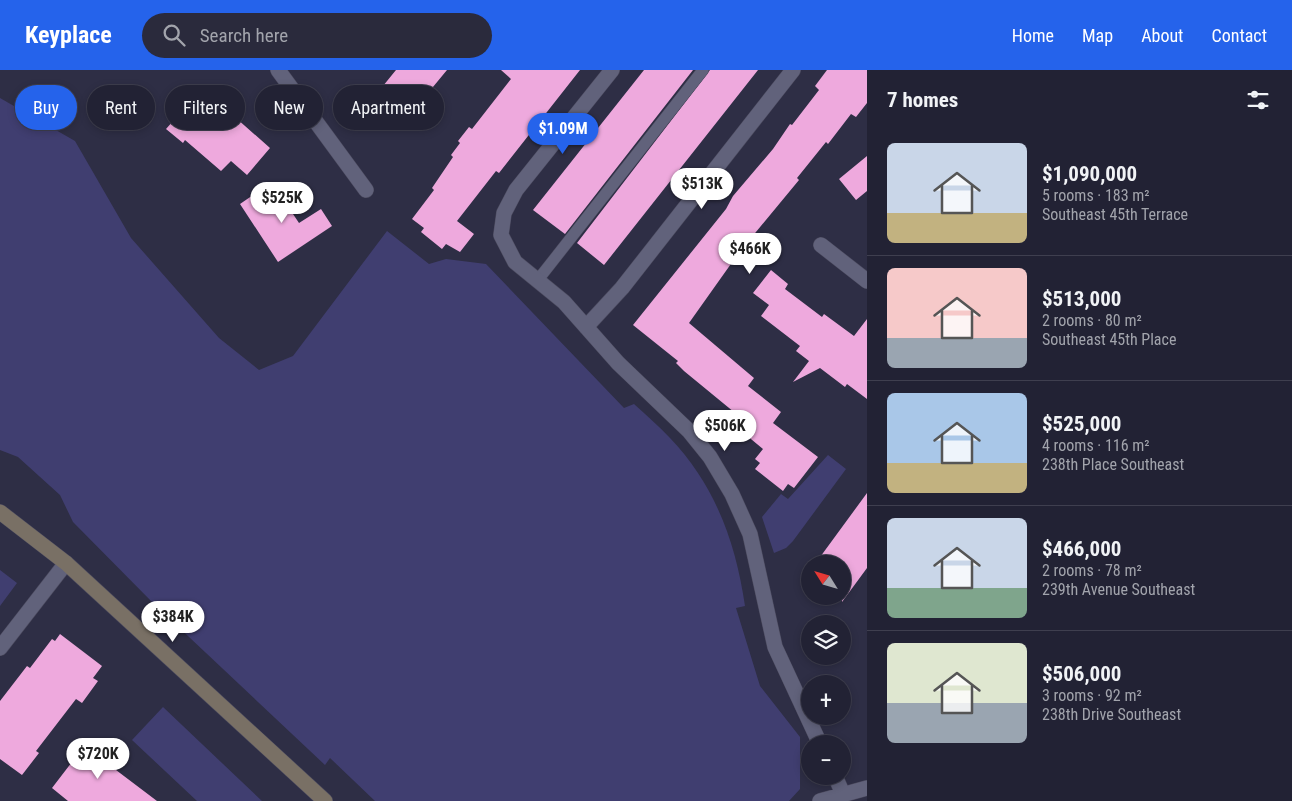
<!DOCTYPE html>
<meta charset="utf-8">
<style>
:root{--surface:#222234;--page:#2a2a3c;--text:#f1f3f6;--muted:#a2a4ac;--line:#3f3f4f;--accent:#2563eb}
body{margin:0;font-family:"Roboto Condensed",sans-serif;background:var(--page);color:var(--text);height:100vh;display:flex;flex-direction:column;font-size:19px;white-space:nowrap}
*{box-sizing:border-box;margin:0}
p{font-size:16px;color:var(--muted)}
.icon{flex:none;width:28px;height:28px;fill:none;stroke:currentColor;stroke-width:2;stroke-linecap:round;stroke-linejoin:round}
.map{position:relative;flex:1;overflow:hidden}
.panel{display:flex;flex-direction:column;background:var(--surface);width:425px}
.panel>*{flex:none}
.hud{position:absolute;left:15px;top:15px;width:475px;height:45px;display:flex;gap:10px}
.needle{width:32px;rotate:307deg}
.buttons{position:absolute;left:801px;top:485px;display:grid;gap:10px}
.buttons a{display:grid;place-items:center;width:50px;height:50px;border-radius:50%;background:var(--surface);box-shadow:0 2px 8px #0003,0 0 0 1px var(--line);font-size:25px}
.price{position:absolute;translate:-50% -42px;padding:0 11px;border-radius:18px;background:#fff;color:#222;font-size:16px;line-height:32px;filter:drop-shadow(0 1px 2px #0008)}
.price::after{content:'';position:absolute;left:50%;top:30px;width:15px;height:11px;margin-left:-8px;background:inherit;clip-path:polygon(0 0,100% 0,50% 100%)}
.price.selected{background:var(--accent);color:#fff}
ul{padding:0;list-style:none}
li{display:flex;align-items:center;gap:15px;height:125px;padding:0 20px}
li+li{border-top:1px solid var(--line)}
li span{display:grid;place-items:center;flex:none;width:140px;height:100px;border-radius:8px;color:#555}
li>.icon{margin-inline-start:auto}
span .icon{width:60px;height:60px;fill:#fffc;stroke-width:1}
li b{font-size:21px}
h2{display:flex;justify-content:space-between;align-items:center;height:60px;padding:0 20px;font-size:21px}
.tag{padding:0 18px;border-radius:22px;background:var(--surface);box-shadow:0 2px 8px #0003,0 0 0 1px var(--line);font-size:18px;line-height:45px}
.tag.selected{background:var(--accent);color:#fff}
header{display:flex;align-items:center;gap:30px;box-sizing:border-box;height:70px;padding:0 25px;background:var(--accent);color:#fff}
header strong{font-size:24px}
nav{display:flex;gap:28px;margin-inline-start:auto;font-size:18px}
.search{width:350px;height:45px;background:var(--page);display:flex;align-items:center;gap:12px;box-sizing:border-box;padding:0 18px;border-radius:28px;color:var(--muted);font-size:19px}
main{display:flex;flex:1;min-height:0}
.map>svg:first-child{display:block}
</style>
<header>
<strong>Keyplace</strong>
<div class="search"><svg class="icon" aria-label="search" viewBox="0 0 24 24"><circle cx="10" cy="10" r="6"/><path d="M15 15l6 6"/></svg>Search here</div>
<nav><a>Home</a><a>Map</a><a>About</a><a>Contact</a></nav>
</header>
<main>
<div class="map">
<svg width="867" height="731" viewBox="0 0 867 731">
<rect width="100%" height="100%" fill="#2e2e45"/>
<path fill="#403e70" d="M0,28l75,43 56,97 88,100 40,32 34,-14 94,-125 42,33 17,-5 40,5 138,144 10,-4c12,11 25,22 36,34 45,47 66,105 75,168l-9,2 24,78 40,51v52l-11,12h-414l-45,-43 -5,7 -170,-160 -82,-83 -13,-27 -42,-38 -18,-7z
M828,385l18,14 -53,72 -7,7 -12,5 -12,-36 19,-23 7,5z
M0,500l17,13 -17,23z
M163,637l99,94h-65l-65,-61z"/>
<path fill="#eea9dd" d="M396,0h51l-43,52 -30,-25z
M501,0h79l-81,103 -3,-2 -39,50 17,13 -14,18 -14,-8 -4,5 -21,-17 3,-4 -12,-9 22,-29 -2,-2 21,-31 -2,-2 9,-12 -2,-2 11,-14 3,2 39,-50z
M644,0h49l-128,164 -32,-24z
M710,0h48l-154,195 -27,-22z
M827,0h40v33l-11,14 -5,-3 -23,30 -2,-2 -29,36 2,2 -48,58 3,2 -18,23 -3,-2 -44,62 65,55 -6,8 33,26 -8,11 45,34 -24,31 -6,-4 -5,7 -28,-22 5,-6 -5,-4 8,-10 -29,-24 6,-8 -56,-46 -8,-8 2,-2 -45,-36 93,-116 7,-13 40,-47 17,-25 2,1 27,-35 -4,-4z
M195,26l26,21 6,-7 43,38 -23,27 -16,-14 -10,10 -36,-31 -2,3 -17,-14z
M867,86v35l-11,9 -17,-21z
M265,117l9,14 7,-5 18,27 22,-14 11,17 -54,36 -38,-58z
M771,200l17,14 -3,5 37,28 2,-3 30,22 13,-17v80l-20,-15 -2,3 -25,-19 -27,14 16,-21 -13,-10 4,-5 -39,-30 8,-11 -16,-12z
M867,423v75l-25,34v-38h-27z
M60,564l42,32 -9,12 5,3 -16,22 -6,-4 -40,52 3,2 -17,22 -22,-16v-58l27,-35 3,2 22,-29 3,2z
M85,675l11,8 5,-7 21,16 -6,8 41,31h-89l-16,-13z"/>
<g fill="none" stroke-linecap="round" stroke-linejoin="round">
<g stroke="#4c4b5f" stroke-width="12">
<path id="lane" d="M537,211l166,-211"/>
</g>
<g stroke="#4c4b5f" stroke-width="16">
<path id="street" d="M278,0l88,120
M612,0l-96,120 -12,23 -3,22 14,27 49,40 54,61 71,68 21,26 22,37 18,40 25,113 45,97
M821,175l46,36
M586,257l36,-39 171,-218
M0,578l66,-85
M835,706l8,18
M820,731l47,-13"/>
</g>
<g stroke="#4c4b5f" stroke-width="16">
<path id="secondary" d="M0,442l66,51 259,238"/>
</g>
<use href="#lane" stroke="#61627b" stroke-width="11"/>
<use href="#street" stroke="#61627b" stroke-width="15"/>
<use href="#secondary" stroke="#797065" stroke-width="15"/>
</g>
</svg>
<div class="buttons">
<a><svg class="needle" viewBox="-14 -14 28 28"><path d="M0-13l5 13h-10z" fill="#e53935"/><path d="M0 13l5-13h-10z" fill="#a2a4ac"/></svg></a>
<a><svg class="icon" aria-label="layers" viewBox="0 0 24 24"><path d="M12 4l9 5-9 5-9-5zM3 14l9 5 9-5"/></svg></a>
<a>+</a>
<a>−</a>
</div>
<b class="price selected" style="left:563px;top:85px">$1.09M</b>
<b class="price" style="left:702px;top:140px">$513K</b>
<b class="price" style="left:282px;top:154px">$525K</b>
<b class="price" style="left:750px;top:205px">$466K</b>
<b class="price" style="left:725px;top:382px">$506K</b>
<b class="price" style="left:173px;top:573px">$384K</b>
<b class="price" style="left:98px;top:710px">$720K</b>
<div class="hud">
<a class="tag selected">Buy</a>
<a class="tag">Rent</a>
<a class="tag">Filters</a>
<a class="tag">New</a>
<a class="tag">Apartment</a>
</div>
</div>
<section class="panel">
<h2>7 homes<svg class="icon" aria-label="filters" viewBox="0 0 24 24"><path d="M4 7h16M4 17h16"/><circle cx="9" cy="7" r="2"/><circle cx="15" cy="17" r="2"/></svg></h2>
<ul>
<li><span style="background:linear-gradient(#c9d6e8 70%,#c2b280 0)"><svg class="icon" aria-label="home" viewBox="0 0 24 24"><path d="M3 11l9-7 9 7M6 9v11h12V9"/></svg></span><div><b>$1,090,000</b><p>5 rooms · 183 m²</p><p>Southeast 45th Terrace</p></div></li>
<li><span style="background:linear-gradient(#f6c9c9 70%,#9aa5b1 0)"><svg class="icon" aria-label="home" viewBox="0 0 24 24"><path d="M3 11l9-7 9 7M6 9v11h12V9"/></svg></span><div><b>$513,000</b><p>2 rooms · 80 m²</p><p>Southeast 45th Place</p></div></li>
<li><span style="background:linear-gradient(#a9c7e8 70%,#c2b280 0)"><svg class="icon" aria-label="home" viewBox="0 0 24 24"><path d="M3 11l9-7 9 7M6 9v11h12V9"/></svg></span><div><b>$525,000</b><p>4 rooms · 116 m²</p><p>238th Place Southeast</p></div></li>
<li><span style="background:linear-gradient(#c9d6e8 70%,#7fa58c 0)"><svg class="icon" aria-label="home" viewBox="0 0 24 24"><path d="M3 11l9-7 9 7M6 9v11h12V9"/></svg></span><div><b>$466,000</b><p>2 rooms · 78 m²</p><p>239th Avenue Southeast</p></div></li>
<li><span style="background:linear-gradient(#dfe7d0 60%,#9aa5b1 0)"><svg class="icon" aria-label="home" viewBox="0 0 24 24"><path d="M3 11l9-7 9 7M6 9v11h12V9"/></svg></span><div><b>$506,000</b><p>3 rooms · 92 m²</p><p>238th Drive Southeast</p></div></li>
</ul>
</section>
</main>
